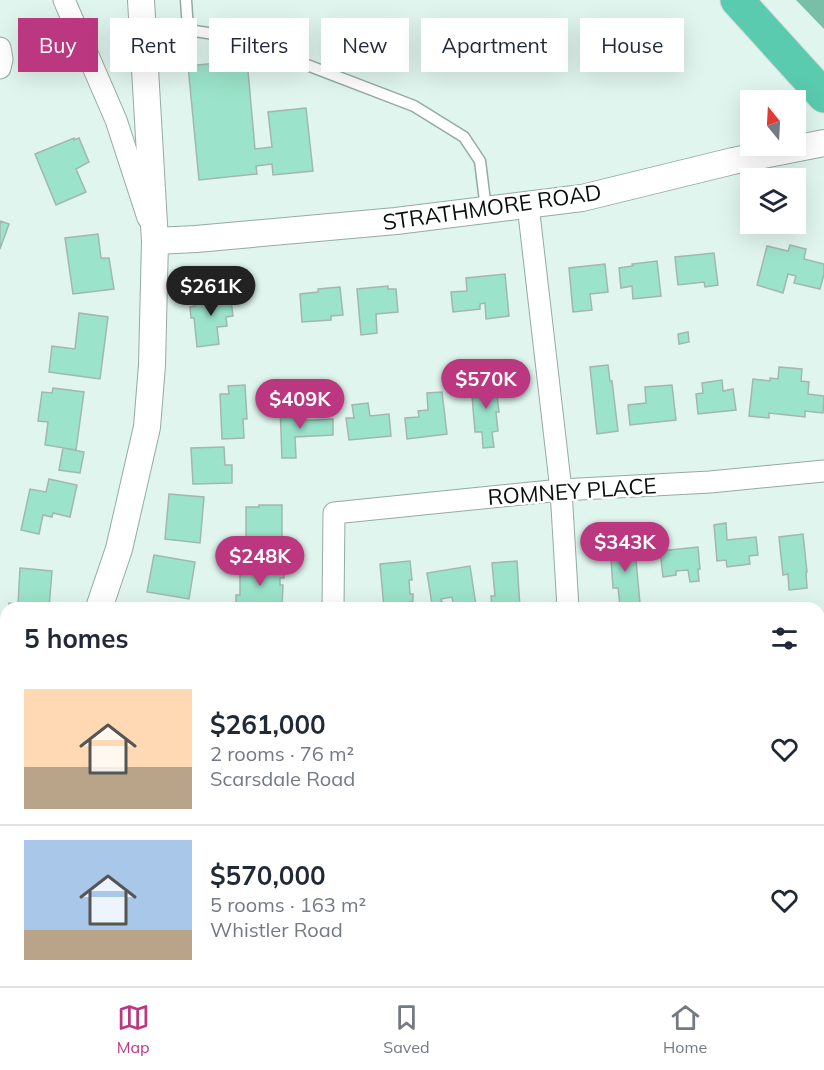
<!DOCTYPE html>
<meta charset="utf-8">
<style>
:root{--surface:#fff;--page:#f6f6f7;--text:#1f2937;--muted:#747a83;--line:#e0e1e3;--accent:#bb3880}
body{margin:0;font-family:Mulish,sans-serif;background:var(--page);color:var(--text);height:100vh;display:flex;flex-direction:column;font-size:22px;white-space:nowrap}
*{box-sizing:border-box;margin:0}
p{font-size:20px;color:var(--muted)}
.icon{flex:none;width:33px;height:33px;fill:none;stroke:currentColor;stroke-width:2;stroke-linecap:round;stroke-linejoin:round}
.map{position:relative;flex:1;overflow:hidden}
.drawer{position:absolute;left:0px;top:602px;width:825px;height:386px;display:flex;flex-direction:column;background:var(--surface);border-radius:18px 18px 0 0;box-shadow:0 6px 24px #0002}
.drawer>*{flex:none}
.top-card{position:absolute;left:18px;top:18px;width:789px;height:54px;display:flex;gap:12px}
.needle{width:39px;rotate:342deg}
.fabs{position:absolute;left:740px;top:90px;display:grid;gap:12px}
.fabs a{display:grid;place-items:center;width:66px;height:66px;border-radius:0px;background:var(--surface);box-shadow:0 6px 24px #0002;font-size:30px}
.price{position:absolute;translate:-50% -51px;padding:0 14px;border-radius:21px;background:var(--accent);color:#fff;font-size:20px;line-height:39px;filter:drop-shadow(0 2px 3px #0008)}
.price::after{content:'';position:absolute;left:50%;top:36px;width:18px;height:14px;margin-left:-9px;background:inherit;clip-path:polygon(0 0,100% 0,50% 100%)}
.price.active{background:#222;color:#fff}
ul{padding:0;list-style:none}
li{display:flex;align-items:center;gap:18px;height:150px;padding:0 24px}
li+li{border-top:2px solid var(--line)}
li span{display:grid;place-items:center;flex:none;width:168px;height:120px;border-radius:0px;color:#555}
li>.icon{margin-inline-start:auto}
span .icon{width:72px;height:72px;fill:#fffc;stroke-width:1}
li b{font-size:26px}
h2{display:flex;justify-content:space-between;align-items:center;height:72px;padding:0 24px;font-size:26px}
.tag{padding:0 21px;border-radius:0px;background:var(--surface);box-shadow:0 6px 24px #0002;font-size:21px;line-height:54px}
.tag.active{background:var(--accent);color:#fff}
.tab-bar{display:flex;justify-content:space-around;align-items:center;height:84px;border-top:2px solid var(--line);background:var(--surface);font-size:16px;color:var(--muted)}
.tab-bar a{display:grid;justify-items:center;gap:3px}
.tab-bar .active{color:var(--accent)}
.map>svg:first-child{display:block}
</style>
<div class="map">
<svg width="824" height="986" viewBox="0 0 824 986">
<rect width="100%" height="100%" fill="#dff5ed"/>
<path fill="#79bfa7" d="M796,0h28v29z"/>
<path fill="#9be3ca" stroke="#a2b7af" stroke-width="1.5" d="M247,60l8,89 17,-2 -4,-35 38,-4 7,63 -40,4 -1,-11 -16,2 1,8 -58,6 -11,-114z
M74,138v2l5,-2 10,24 -13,7 10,23 -30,13 -21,-51z
M0,221l9,3 -9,25z
M98,234l3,24h8l5,31 -41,5 -8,-56z
M98,234l3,24h8l5,31 -41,5 -8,-56z
M790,245l16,4 -2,10 20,5v10l-4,15 -26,-6 2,-7 -8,-2 -5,19 -26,-8 10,-39 21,5z
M714,253l4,32 -13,2 -1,-5 -26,3 -3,-28z
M657,261l4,35 -28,3 -1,-13 -11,2 -2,-20 14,-2 -1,-2z
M605,264l3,28 -18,2 2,16 -19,2 -4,-44z
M505,274l4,42 -23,3 -1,-16 -5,1v5l-27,3 -2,-20 16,-1 -1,-13z
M388,286v3h8l2,23 -22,2 1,19 -16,2 -4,-46z
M340,287l3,28 -12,1v4l-29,2 -2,-28 18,-2v-3z
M230,292l3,24 -7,1 1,9 -10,1 2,17 -22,3 -3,-29h-3l-1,-11 5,-1 -2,-10z
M79,313l29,4 -8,62 -51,-7 3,-26 23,3z
M688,332l1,10 -10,2 -1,-10z
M608,365l2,16h2l6,50 -21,3 -7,-67z
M779,367l23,2 -1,12 8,1 -1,12 16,2 -1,17 -18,-2v6l-36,-4v5l-20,-2 4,-37 17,2v-3l8,1z
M495,378l4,34h-3l2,19 -6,1 2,15 -11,1 -1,-16h-7l-3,-36 4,-1 -1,-15z
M722,380l1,11 10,-2 3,21 -38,4 -2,-20 7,-1 -1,-10z
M245,385l2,34h-4l1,19 -22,1 -2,-45h9l-1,-8z
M672,385l4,35 -46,5 -2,-20 18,-2 -1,-16z
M53,388l31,4 -8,58 -31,-5 3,-23 -10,-1 4,-29 10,1z
M442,392l5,42 -40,5 -2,-21 14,-1 -1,-6 10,-1 -1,-17z
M368,403l2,13 19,-2 2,22 -42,4 -3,-22h8l-2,-13z
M295,405v16l38,-2v16l-38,2 1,21h-14l-2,-52z
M224,447l1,18h7v18l-39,1 -2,-36z
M63,448l21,4 -4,21 -21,-3z
M49,479l28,6 -7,32 -17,-4 -1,4 -9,-2 -4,19 -18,-4 9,-41 16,3z
M169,494l35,3 -4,46 -35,-4z
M259,505h23v37h-3v9h-33v-44h13z
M726,523l1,17 29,-3 2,18 -9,1 1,8 -23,3 -1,-7 -9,1 -3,-36z
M803,534l4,38h-1l1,16 -18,2 -1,-16 -5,1 -4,-38z
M628,542l1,9 6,-1 5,53 -20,2 -2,-17h-5l-3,-44z
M698,547l2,22h-2l1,12 -9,1 -2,-12 -12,1v4l-13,2 -3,-26z
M154,555l41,7 -6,37 -42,-7z
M410,561l2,19h-3l1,14h3v7l-3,1v2l-10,1v3h-16l-4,-44z
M517,561l3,47h-28l-1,-12h4l-3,-33z
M240,566l44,1v11h-4v7h3l-1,21 -46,2v-13h4z
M470,566l6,39 -22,3 -2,-11 -11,2 1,3 -10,2 -5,-31z
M20,568l32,3 -3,37h-40v-5l9,1z
M0,839h1l5,5v29l-6,5z
M93,981h49l-3,5 -31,-1 -18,1z
M234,981h42v5h-42z
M492,981h30v5h-30z
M636,981h35v5h-24v-4z"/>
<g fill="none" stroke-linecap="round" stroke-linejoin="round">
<g stroke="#95aaa2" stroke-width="13">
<path id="service" d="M186,0l2,30
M144,34l44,-4 46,7 180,69 50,31 16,24 6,48"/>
</g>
<g stroke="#95aaa2" stroke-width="23">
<path id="minor" d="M64,0l52,120 32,98
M0,48l2,11 -2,9
M528,205l33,285 7,118
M333,608l1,-95 227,-23 149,-8 114,-11
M0,976l6,-6
M337,981v5
M584,981v5"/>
</g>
<g stroke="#95aaa2" stroke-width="28">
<path id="tertiary" d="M155,241l41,-2 200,-18 186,-23 151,-37 91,-18
M99,608l20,-59 28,-122 5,-62 3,-124 -14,-241
M0,758l6,-5"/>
</g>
<g stroke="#d7d8d8" stroke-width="35">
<path id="trunk" d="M737,0l87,96"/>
</g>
<use href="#service" stroke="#fff" stroke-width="10"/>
<use href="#minor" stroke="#fff" stroke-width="21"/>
<use href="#tertiary" stroke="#fff" stroke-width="26"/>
<use href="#trunk" stroke="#5acbae" stroke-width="33"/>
</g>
<g text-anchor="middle" stroke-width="5" stroke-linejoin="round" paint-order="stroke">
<g font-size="22" fill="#070e0b" stroke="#fff">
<text transform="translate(492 207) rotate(-8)" y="8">STRATHMORE ROAD</text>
<text transform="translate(572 491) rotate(-4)" y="8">ROMNEY PLACE</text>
</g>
</g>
</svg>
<div class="fabs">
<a><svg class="needle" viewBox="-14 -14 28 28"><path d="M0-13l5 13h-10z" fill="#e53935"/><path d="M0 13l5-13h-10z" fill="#747a83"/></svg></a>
<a><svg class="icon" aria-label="layers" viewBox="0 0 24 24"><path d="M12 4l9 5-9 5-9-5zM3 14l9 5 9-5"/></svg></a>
</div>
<b class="price active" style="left:211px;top:317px">$261K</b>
<b class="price" style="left:486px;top:410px">$570K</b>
<b class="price" style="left:300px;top:430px">$409K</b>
<b class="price" style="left:625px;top:573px">$343K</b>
<b class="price" style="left:260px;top:587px">$248K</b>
<div class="top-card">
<a class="tag active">Buy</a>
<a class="tag">Rent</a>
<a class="tag">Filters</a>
<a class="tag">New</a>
<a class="tag">Apartment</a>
<a class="tag">House</a>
</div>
<section class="drawer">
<h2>5 homes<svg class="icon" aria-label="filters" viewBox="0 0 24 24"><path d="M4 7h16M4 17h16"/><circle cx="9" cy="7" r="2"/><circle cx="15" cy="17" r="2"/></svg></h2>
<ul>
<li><span style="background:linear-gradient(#ffd9b3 65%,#b9a48a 0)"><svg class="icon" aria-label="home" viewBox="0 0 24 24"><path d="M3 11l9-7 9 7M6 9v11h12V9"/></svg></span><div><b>$261,000</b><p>2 rooms · 76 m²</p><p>Scarsdale Road</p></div><svg class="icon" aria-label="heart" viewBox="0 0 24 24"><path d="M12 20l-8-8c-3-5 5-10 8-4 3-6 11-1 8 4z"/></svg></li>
<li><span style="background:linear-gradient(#a9c7e8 75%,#b9a48a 0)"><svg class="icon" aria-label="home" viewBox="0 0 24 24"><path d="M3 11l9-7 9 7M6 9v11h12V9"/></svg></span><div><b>$570,000</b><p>5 rooms · 163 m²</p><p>Whistler Road</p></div><svg class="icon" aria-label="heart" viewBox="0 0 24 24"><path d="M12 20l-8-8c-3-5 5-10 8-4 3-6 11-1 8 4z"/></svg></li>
</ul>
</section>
</div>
<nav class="tab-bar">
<a class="active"><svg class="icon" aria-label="map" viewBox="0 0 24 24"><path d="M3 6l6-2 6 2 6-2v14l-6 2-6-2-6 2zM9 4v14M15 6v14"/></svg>Map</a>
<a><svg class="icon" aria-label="saved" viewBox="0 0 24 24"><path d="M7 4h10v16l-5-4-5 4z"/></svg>Saved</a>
<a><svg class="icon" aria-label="home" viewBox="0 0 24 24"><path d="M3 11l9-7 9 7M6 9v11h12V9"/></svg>Home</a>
</nav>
